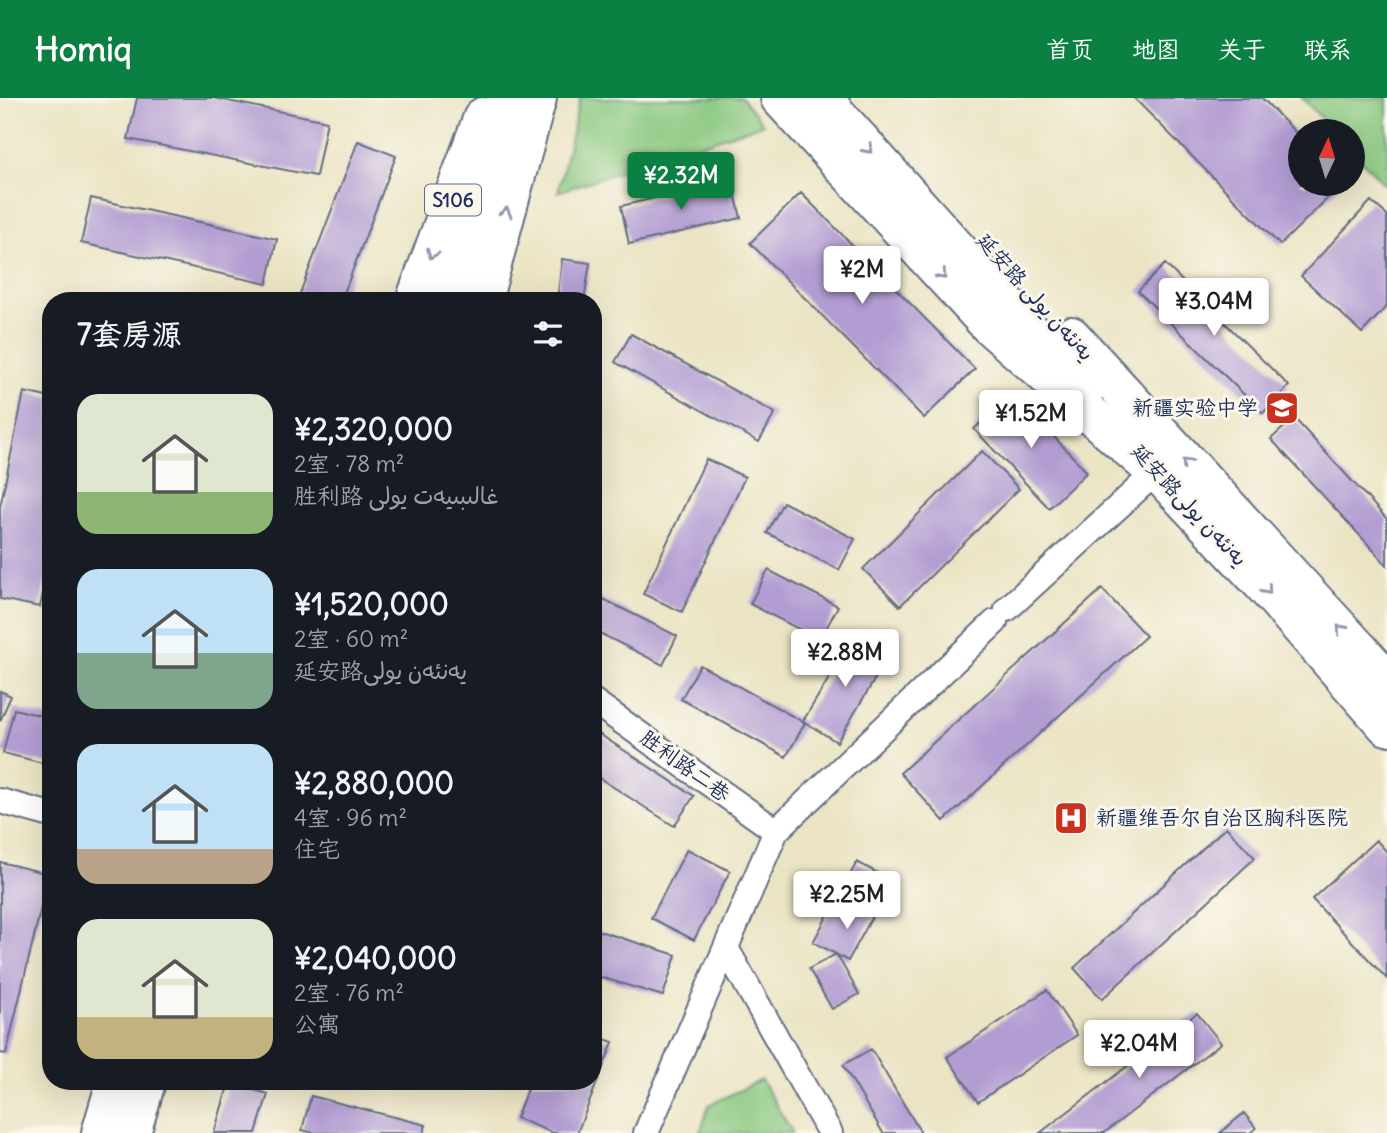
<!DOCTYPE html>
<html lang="zh">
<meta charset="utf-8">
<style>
:root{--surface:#171b24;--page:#20242c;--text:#f1f3f6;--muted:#9ea1a6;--accent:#0b8043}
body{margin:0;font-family:Delius,"Playpen Sans Arabic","LXGW WenKai TC",sans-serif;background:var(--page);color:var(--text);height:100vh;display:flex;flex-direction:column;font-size:26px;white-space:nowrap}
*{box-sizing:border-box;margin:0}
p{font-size:23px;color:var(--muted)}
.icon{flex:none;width:38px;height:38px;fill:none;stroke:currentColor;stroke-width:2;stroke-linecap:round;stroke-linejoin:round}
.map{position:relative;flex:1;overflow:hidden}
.sheet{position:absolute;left:42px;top:194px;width:560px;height:798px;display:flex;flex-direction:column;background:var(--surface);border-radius:28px;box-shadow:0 7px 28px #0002}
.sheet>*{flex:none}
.needle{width:46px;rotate:4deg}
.tools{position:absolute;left:1288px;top:21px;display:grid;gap:14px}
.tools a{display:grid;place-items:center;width:77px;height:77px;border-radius:50%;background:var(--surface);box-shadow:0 7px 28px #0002;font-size:35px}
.price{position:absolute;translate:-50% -60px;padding:0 16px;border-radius:7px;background:#fff;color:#222;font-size:23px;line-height:46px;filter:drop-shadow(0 2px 4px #0008)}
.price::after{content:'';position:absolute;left:50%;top:42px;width:21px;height:16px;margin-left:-10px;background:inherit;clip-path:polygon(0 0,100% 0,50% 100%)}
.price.on{background:var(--accent);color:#fff}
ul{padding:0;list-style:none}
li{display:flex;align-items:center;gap:21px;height:175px;padding:0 35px}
li span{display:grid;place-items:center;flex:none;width:196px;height:140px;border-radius:21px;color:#555}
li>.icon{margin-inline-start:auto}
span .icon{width:84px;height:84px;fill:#fffc;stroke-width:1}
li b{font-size:30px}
h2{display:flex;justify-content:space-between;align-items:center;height:84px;padding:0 35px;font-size:30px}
header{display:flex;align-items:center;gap:42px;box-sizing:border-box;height:98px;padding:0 35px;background:var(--accent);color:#fff}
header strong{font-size:33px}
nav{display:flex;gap:38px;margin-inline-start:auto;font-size:24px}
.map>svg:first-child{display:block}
</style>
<header>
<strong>Homiq</strong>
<nav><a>首页</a><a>地图</a><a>关于</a><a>联系</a></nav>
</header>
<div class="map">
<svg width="1387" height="1035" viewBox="0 0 1387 1035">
<rect width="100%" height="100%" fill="#fbf7ec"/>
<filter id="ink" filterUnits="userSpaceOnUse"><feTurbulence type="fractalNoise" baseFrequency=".0143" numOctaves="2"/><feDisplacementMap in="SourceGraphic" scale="14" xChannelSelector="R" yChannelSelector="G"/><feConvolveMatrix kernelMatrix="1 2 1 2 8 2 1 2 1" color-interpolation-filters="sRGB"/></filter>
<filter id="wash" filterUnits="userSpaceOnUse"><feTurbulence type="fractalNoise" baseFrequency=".00686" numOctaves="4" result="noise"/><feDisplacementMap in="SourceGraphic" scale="28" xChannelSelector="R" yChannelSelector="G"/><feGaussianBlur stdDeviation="1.57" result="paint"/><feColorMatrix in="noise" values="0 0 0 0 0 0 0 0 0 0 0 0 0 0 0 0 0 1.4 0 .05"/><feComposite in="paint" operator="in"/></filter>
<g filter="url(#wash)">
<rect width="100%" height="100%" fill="#ebe4c4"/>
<path fill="#89c880" stroke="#527c6f" stroke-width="2" d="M580,0h162l21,26 -205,68z
M1302,0h85v89l-34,-36v-20h-19z
M761,982l32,53h-93l9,-28z"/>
<g id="blocks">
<path fill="#b29dd3" d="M137,0h76l114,23 -11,55 -188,-37z
M1134,0h128l38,39v47h42l-62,61z
M358,43l38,15 -55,145h-44z
M732,82l9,38 -112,26 -8,-38z
M801,95l174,176 -51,49 -174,-175z
M91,100l186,41 -10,45 -186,-41z
M1371,103l16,14v91l-25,27 -61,-57z
M562,161l28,4 -6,38h-27z
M1165,166l124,122 -26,27 -125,-122z
M631,236l144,79 -16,29 -144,-80z
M24,294l27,6v158l-11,51 -40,-8v-92z
M1013,295l74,79 -38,36 -75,-79z
M1294,320l93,101v46l-116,-126z
M982,353l37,38 -119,117 -37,-37z
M706,361l39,18 -63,135 -39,-18z
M783,404l72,37 -16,31 -72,-37z
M768,472l70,36 -18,34 -70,-36z
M1102,491l44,47 -202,185 -44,-48z
M593,496l84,42 -14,29 -70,-35z
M854,539l34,20 -51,85 -34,-21z
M700,567l105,58 -19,34 -105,-58z
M0,593l11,5 -11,25z
M14,611l37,9v47l-48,-12z
M593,632l101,66 -20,30 -81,-52z
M1226,729l29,31 -153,141 -28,-31z
M1376,742l11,12v127l-75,-80z
M687,751l43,22 -36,69 -43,-22z
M0,764l49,12 -43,180 -6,-1z
M857,764l35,19 -44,80 -11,-6 22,39 -27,15 -23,-40 27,-15 -23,-12z
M593,831l83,26 -13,41 -70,-21z
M1047,892l30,45 -99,67 -31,-45z
M1197,915l24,30 -117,90h-64z
M593,937l20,7 -36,91h-24l-37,-15 14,-36h63z
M871,951l50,84h-38l-40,-68z
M229,985l39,11 -12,39h-42z
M311,998l115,29 -2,8h-110l-12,-3z
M1244,1015l12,15 -6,5h-30z"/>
</g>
</g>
<g filter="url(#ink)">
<use href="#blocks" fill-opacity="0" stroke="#646e82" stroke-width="2"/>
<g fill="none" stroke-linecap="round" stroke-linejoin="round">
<g stroke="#646e82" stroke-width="28">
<path id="street" d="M1007,511l149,-137
M593,603l183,130
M0,703l51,14
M726,850l104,185
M646,1035l130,-302 219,-209"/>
</g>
<g stroke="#646e82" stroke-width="42">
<path id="primary" d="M822,0l262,293
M415,203l68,-184
M482,203l55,-203
M1071,238l316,344
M1134,349l127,135 126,144
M101,1035l15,-51
M131,1035l15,-51"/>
</g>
<g stroke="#646e82" stroke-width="42">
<path id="highway" d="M780,0l209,227 167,147
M441,203l11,-25 55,-178"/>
</g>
<use href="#street" stroke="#fff" stroke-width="24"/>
<use href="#primary" stroke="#fff" stroke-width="38"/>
<use href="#highway" stroke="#fff" stroke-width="38"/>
</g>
<defs><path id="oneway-chevron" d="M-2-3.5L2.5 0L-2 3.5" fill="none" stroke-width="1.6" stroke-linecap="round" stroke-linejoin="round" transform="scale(1.75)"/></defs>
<g stroke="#8d97ae">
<use href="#oneway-chevron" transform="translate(868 51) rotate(48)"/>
<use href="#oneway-chevron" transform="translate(506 114) rotate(-75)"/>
<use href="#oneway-chevron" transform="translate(432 156) rotate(111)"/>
<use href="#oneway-chevron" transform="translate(942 177) rotate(48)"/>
<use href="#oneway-chevron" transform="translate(1186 365) rotate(-133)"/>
<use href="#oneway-chevron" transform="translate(1267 492) rotate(48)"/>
<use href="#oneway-chevron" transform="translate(1341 531) rotate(-132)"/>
</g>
</g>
<defs>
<g id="school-square" transform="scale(1.75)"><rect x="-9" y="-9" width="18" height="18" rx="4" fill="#c8321e" stroke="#fbf7ec"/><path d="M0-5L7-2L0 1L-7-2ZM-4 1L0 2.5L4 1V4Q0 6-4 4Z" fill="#fff"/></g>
<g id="hospital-square" transform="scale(1.75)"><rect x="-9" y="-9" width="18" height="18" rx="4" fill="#c8321e" stroke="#fbf7ec"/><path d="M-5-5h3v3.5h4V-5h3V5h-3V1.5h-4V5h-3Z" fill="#fff"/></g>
</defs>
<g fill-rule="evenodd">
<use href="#school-square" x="1282" y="310"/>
<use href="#hospital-square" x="1071" y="720"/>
</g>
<g text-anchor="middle" stroke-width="6" stroke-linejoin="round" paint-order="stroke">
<rect fill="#fbf7ec" stroke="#5e6b89" stroke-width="2" x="425" y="86.5" width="56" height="31" rx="5"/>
<g font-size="19" font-weight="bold" fill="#1b2f5e">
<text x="453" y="109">S106</text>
</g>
<g font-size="21" fill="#1b2f5e" stroke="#fbf7ec">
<text transform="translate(1035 199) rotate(48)" y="7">延安路 يەنئەن يولى</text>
<text transform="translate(1189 407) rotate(47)" y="7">延安路يەنئەن يولى</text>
<text transform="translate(685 668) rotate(36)" y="7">胜利路二巷</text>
</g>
<g font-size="21" fill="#1b2f5e" stroke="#fbf7ec" text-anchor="end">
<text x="1258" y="317">新疆实验中学</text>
<text x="1096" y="727" text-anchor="start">新疆维吾尔自治区胸科医院</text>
</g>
</g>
</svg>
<div class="tools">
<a><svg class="needle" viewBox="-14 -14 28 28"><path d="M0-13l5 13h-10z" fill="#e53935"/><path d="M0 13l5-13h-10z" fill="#9ea1a6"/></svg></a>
</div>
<b class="price on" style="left:681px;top:114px">¥2.32M</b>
<b class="price" style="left:862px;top:208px">¥2M</b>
<b class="price" style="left:1214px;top:240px">¥3.04M</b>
<b class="price" style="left:1031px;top:352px">¥1.52M</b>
<b class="price" style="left:845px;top:591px">¥2.88M</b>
<b class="price" style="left:847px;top:833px">¥2.25M</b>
<b class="price" style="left:1139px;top:982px">¥2.04M</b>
<section class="sheet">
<h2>7套房源<svg class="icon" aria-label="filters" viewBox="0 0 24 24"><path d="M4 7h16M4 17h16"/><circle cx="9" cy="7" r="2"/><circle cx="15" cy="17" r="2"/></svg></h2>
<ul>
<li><span style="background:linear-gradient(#dfe7d0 70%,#8fb573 0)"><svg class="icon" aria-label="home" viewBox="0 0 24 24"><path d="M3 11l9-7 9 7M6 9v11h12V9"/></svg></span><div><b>¥2,320,000</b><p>2室 · 78 m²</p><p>胜利路 غالىبىيەت يولى</p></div></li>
<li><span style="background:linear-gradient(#bfe0f5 60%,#7fa58c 0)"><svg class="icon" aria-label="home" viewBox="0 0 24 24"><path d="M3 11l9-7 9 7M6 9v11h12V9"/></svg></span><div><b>¥1,520,000</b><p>2室 · 60 m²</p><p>延安路يەنئەن يولى</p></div></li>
<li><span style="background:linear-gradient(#bfe0f5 75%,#b9a48a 0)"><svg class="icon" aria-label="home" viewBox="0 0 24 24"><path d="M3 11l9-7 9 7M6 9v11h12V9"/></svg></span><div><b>¥2,880,000</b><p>4室 · 96 m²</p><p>住宅</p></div></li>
<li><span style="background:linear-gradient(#dfe7d0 70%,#c2b280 0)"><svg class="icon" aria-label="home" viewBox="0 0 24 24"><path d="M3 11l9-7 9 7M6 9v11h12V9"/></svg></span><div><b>¥2,040,000</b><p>2室 · 76 m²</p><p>公寓</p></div></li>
</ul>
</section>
</div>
